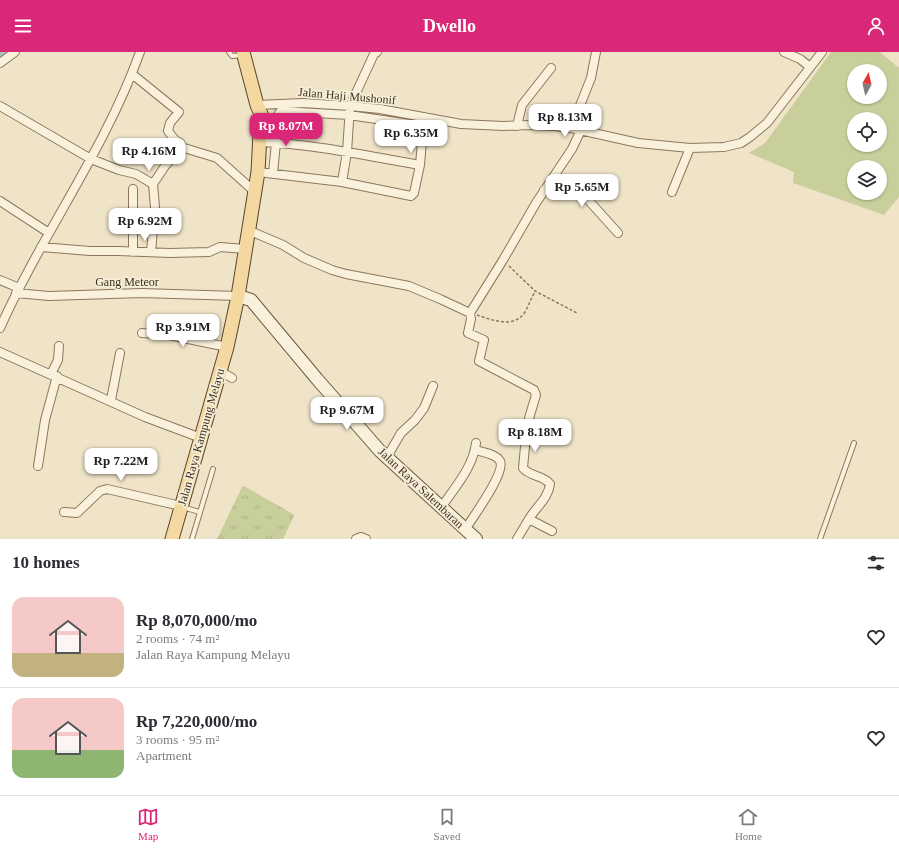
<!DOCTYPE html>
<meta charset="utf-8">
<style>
:root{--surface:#fff;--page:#f7f7f7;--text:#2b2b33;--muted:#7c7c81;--line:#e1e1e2;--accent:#db2777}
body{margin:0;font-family:"Times New Roman",serif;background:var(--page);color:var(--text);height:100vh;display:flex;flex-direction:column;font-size:15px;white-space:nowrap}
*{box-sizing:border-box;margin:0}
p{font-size:13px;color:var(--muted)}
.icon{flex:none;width:22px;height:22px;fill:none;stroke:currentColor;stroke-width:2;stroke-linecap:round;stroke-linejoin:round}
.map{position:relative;height:487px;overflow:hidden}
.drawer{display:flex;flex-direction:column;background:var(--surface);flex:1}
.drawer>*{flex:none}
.needle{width:26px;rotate:8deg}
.controls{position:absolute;left:847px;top:12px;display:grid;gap:8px}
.controls a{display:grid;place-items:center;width:40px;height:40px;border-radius:50%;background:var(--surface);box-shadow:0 1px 3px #0004;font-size:20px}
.price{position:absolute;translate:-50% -34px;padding:0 9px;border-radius:8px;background:#fff;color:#222;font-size:13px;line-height:26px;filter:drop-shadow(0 1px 2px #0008)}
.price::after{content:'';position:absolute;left:50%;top:24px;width:12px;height:9px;margin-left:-6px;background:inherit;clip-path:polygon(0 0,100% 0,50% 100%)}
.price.active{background:var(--accent);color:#fff}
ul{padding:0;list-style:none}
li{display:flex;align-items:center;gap:12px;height:100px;padding:0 12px}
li+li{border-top:1px solid var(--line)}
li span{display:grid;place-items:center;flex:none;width:112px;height:80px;border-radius:12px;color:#555}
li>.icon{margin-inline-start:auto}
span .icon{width:48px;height:48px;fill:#fffc;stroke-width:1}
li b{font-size:17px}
h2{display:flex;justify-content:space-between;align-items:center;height:48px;padding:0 12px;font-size:17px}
header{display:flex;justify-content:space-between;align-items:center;height:52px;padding:0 12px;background:var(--accent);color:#fff;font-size:18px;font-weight:600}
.menu{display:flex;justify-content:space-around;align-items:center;height:56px;border-top:1px solid var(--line);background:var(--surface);font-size:11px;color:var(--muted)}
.menu a{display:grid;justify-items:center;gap:2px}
.menu .active{color:var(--accent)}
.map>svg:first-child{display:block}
</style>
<header><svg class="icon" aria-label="menu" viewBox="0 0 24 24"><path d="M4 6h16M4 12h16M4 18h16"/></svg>Dwello<svg class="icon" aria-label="person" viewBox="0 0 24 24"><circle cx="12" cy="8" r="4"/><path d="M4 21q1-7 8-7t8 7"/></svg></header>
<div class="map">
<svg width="899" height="487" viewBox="0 0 899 487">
<defs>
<pattern id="grass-tufts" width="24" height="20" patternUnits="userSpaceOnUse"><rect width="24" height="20" fill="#c9cf9b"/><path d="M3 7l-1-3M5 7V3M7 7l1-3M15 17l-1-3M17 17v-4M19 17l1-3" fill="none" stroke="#aeb285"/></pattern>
</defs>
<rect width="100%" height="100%" fill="#f0e4c8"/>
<path fill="url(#grass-tufts)" d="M244,434l49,28 1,2 -11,23h-66l25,-52z"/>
<path fill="#c9cf9b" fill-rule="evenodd" d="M831,0h49l19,16v129l-15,18 -91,-32 1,-11 -45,-19 16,-10zM854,19h26v26h-26zM854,67h26v26h-26zM854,115h26v26h-26z"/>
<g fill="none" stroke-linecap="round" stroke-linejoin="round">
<path stroke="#a9c4bc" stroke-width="13" d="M0,6l8,-6"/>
<g stroke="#8d765c" stroke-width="6">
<path id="lane" d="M229,0l3,4 11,-1
M183,455l16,5
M192,487l21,-70
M820,487l34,-96"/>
</g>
<g stroke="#8d765c" stroke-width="10">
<path id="street" d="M784,0l16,7 10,8
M0,11l15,-11
M132,22l47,38 -9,11 -2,8 7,9 5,3 1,4 -16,19 -12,18 2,23 -4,45
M257,53l46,-2 47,3 30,3 81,15 42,2 27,-1 25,1 16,2 67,15 52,5 34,-1 17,-4 9,-6 17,-14 55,-71
M0,54l91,53 28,11 17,4 17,10
M517,74l5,-21 29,-37
M571,76l20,-50 5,-26
M260,90c54,2 107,14 160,23
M181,95l36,11 38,34
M258,120l84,10 69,14 3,-3 6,-28 4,-48
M273,121l6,-60 2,-2 68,4 74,11
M342,130l5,-30 3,-46 24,-52 3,-2
M133,137v63
M544,138h31l6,2 37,41
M672,140l18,-44
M0,149l49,32
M248,178l35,15 21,13 28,12 14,4 63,12 31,13 30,14
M41,195l49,4h28l52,2 39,-1 11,-5 25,2
M0,228l19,8
M16,241l33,3 93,-3 96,3
M0,276c42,-94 105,-178 140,-276
M142,281l27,2 58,12
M0,300l145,65 56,21
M220,319l12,7
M51,322l7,-14 1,-14
M111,348l9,-47
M387,405l14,-24 14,-13 9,-12 9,-22
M38,414l7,-46 12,-44
M441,456c13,-20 32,-40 35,-65
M64,460l13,1 23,-22 7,-2 74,17
M529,467c7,-12 19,-20 21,-35 -6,-9 -20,-7 -27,-16l4,-43 9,-30 -2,-5 -55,-29 5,-21 -16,-7 3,-14 -1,-6 33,-53 33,-57 36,-54 9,-19
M465,478c7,-12 41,-57 35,-69 -4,-7 -17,-9 -25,-11
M356,487l5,-2 5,2
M517,487l12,-20 23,12"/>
</g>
<g stroke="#6f573f" stroke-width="14">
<path id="secondary" d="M238,244l13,4 66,79 63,72 96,88"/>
</g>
<g stroke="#5b4430" stroke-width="15">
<path id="primary" d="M172,487l55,-192 11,-51 20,-124 3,-58 -4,-9 -14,-53"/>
</g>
<path stroke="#8d765c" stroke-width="1.5" stroke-dasharray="3 2" stroke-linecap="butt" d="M509,214l26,25 42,22
M477,263c15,5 37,14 48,-3 4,-7 6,-14 10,-20"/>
<use href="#lane" stroke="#faf1dc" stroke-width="4"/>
<use href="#street" stroke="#faf1dc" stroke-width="8"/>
<use href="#secondary" stroke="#faf1dc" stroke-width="12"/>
<use href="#primary" stroke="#f3d9a0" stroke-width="13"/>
</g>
<g text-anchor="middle" stroke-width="3.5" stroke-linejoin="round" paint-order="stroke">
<g font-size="12" fill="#3d2e20" stroke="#f7eed8">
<text transform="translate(347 44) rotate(5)" y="4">Jalan Haji Mushonif</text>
<text x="127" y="234">Gang Meteor</text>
<text transform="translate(201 385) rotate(-74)" y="4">Jalan Raya Kampung Melayu</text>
<text transform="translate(421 436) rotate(43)" y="4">Jalan Raya Salembaran</text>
</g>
</g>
</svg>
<div class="controls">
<a><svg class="needle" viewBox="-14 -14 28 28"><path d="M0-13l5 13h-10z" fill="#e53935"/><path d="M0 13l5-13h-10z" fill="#7c7c81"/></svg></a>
<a><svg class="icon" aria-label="locate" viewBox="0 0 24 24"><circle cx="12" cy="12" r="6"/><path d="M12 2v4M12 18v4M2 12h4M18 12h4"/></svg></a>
<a><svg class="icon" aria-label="layers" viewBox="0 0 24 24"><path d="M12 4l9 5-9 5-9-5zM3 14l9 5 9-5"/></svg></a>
</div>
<b class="price" style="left:565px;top:86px">Rp 8.13M</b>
<b class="price active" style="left:286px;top:95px">Rp 8.07M</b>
<b class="price" style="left:411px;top:102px">Rp 6.35M</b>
<b class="price" style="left:149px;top:120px">Rp 4.16M</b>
<b class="price" style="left:582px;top:156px">Rp 5.65M</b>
<b class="price" style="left:145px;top:190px">Rp 6.92M</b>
<b class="price" style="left:183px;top:296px">Rp 3.91M</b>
<b class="price" style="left:347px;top:379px">Rp 9.67M</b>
<b class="price" style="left:535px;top:401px">Rp 8.18M</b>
<b class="price" style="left:121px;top:430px">Rp 7.22M</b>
</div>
<section class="drawer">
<h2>10 homes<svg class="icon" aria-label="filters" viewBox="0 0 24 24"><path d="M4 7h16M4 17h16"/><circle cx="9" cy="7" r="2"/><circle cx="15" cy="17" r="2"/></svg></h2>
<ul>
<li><span style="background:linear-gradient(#f6c9c9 70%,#c2b280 0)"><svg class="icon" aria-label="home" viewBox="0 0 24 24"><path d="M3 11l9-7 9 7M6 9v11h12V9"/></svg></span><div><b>Rp 8,070,000/mo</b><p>2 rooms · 74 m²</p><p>Jalan Raya Kampung Melayu</p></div><svg class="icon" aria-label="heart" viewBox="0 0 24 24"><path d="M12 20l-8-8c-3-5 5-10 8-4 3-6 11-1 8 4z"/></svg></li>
<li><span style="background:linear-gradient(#f6c9c9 65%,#8fb573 0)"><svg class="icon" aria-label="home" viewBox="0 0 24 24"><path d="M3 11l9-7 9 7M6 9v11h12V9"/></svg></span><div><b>Rp 7,220,000/mo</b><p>3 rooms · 95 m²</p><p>Apartment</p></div><svg class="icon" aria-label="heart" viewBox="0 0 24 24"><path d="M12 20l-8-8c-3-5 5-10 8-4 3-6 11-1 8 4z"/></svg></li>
</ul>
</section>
<nav class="menu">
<a class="active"><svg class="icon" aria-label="map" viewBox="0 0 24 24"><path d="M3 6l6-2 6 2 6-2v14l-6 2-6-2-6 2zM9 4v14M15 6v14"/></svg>Map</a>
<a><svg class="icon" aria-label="saved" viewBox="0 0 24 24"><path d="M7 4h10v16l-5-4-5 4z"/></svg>Saved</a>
<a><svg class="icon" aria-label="home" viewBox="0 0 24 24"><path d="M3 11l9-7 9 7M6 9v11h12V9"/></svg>Home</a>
</nav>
